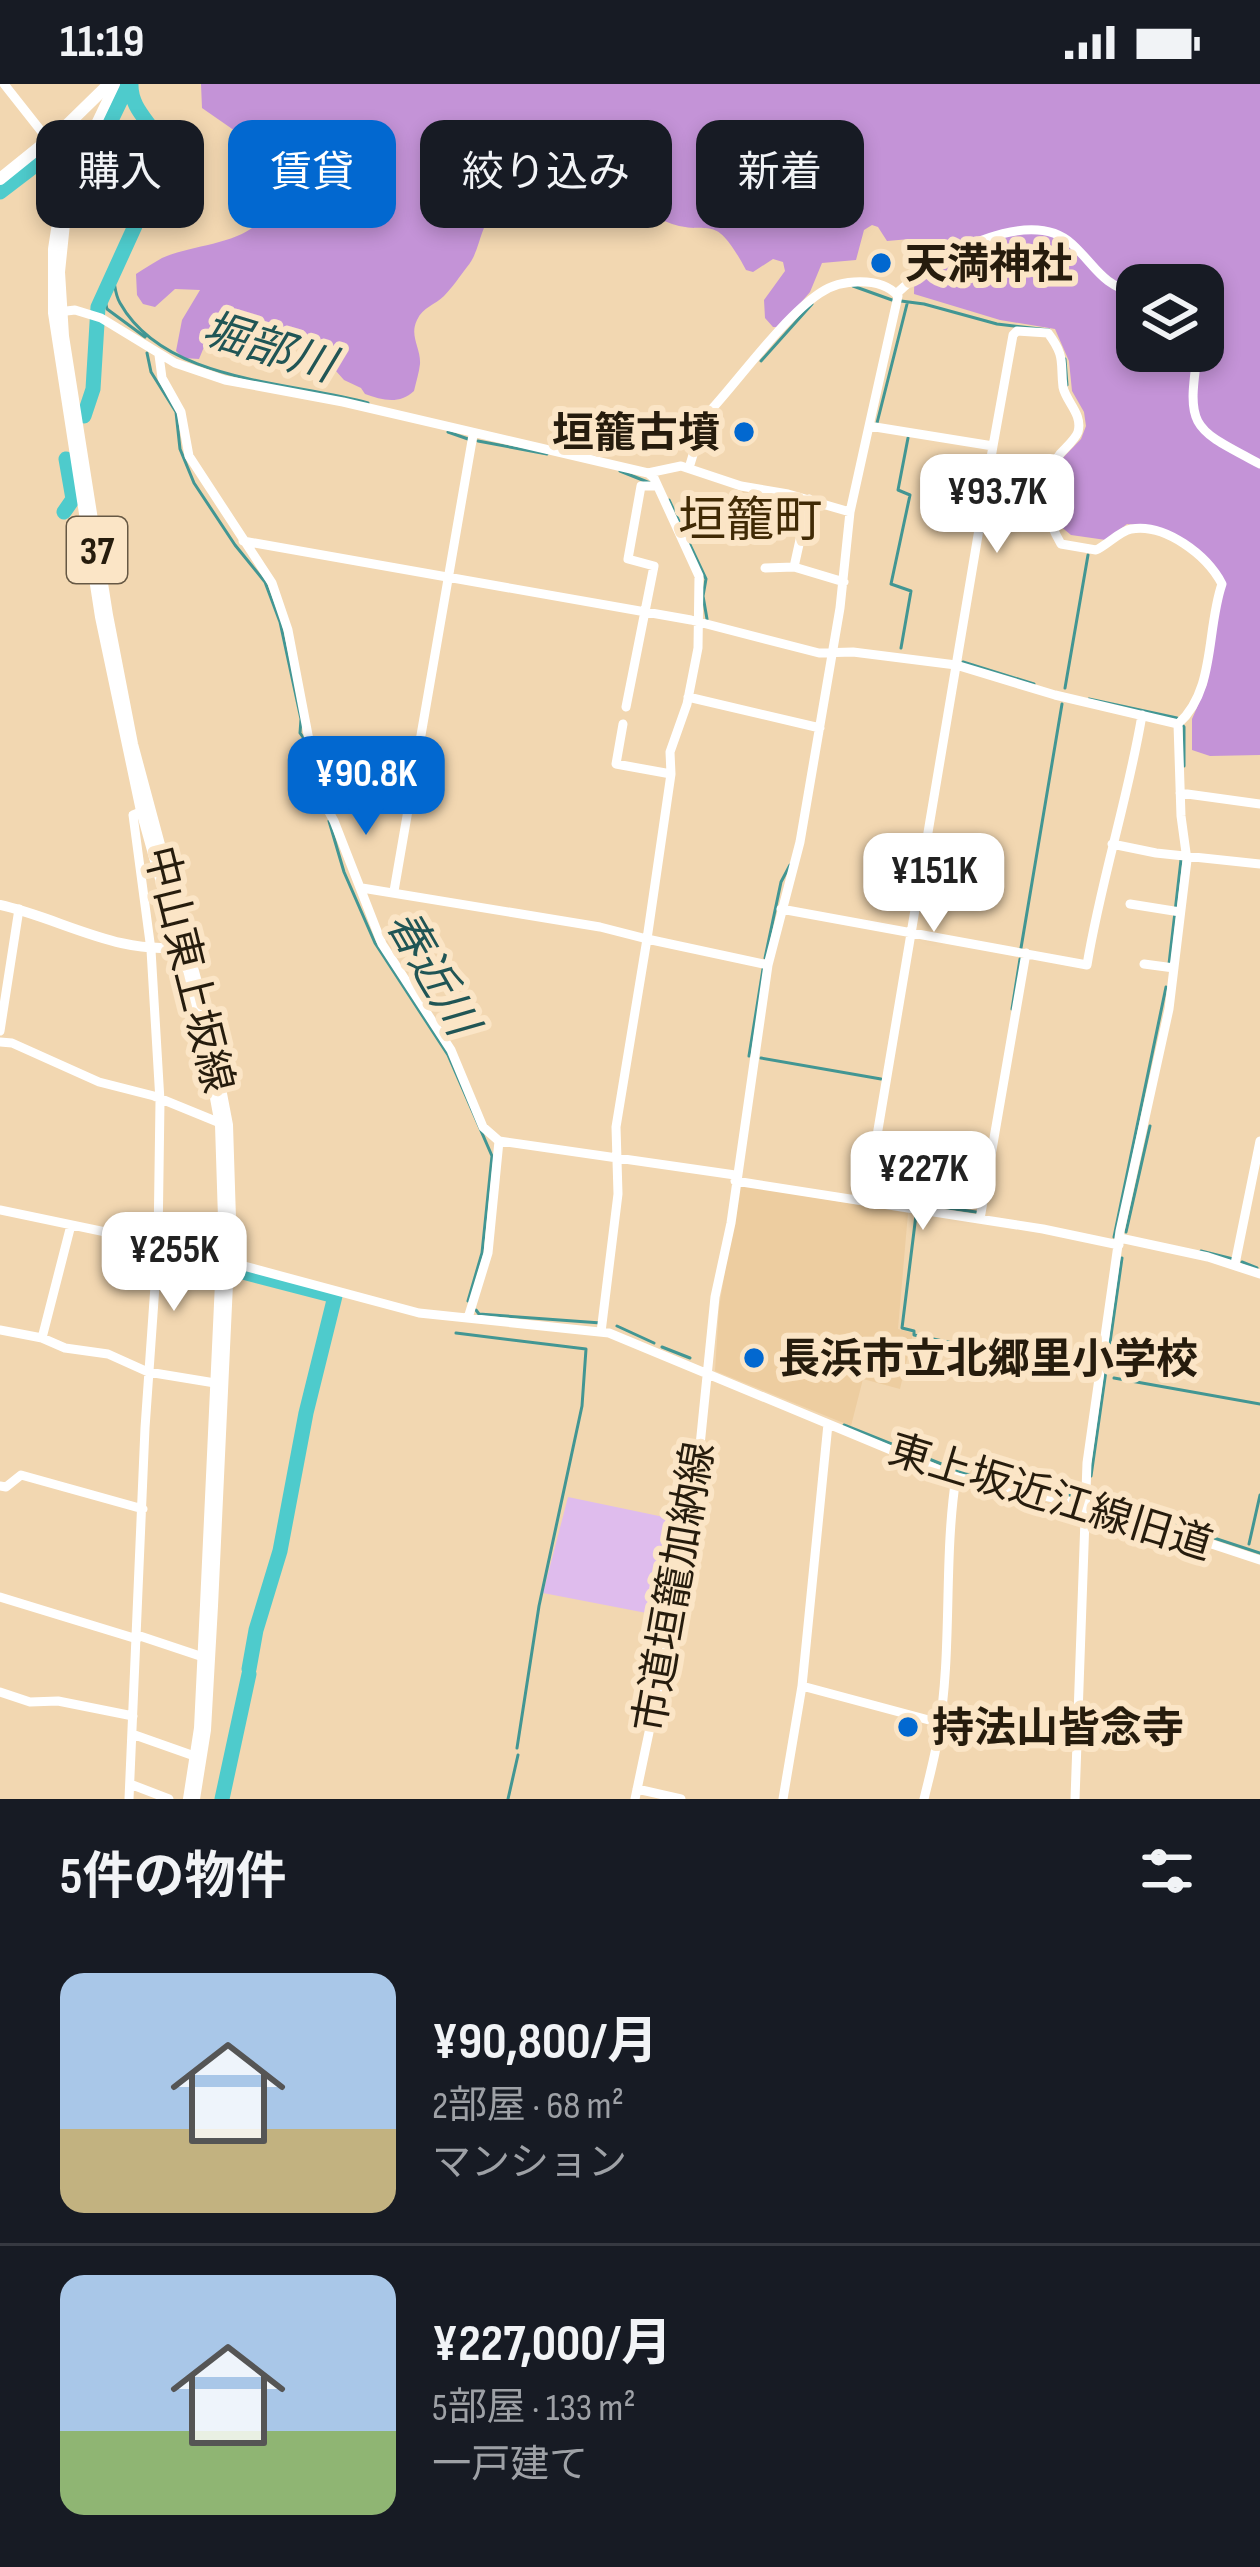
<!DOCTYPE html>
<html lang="ja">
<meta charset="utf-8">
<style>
:root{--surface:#171b24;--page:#20242c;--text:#f1f3f6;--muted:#9ea1a6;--line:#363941;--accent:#0268d0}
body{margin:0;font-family:"Sofia Sans Condensed","Noto Sans JP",sans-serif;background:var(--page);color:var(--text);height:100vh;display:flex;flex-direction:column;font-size:45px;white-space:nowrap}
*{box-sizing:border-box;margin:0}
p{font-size:39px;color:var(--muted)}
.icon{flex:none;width:66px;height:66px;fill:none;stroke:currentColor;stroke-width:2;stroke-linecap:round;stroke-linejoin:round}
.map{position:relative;height:1715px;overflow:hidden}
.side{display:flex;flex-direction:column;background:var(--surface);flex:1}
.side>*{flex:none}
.guide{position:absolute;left:36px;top:36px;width:1188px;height:108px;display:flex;gap:24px}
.buttons{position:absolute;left:1116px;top:180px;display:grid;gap:24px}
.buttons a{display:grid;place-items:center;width:108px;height:108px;border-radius:24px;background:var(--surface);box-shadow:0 6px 18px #0003;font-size:60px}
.price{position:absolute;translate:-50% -102px;padding:0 27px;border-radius:24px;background:#fff;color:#222;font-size:39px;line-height:78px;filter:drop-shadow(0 3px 6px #0008)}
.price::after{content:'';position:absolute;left:50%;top:72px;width:36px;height:27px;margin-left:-18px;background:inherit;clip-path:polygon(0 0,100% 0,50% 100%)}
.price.current{background:var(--accent);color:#fff}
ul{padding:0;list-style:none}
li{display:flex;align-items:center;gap:36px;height:300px;padding:0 60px}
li+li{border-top:3px solid var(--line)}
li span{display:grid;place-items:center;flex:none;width:336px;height:240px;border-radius:24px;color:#555}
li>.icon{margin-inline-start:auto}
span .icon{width:144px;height:144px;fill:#fffc;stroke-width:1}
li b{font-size:51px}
h2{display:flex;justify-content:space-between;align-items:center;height:144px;padding:0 60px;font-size:51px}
.chip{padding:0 42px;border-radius:24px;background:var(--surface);box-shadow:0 6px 18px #0003;font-size:42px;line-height:108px}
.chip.current{background:var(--accent);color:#fff}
.status{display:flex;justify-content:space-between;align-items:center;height:84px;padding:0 60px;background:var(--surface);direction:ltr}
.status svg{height:33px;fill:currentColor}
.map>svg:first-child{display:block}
</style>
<div class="status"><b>11:19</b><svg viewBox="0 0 49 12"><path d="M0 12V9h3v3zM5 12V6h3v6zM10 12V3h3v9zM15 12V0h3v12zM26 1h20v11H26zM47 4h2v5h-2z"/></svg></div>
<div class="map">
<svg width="1260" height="1715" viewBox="0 0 1260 1715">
<rect width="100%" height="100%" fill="#f2d7b1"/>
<path fill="#edcda0" d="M739,1101l169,28 -10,116 15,4 -13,56 -37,-10 -12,47 -136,-55 4,-63z"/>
<path fill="#dfbced" d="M568,1413l115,24 -21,95 -119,-23z"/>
<path fill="#c493d7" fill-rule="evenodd" d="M201,0h1059v671l-50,1 -18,-6v-31l15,-35 14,-108 -62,-48 -32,-4 -21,16 -35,-5 -12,-10 -6,-42 6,-21 22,-23 5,-13 -2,-14 -12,-21 -3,-30 -14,-32 -55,-9 -86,-26 1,-52 -5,-3 -23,2 -9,-14 -6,-2 -8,5 -8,30 -34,3 -12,29 -30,35h-7l-8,-9 -1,-18 21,-29 -2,-9 -10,-3 -20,13 -7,-2c-36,-67 -35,-27 -86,-51 -11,-5 -18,-16 -30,-22 -25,-13 -112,-6 -134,13 -17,15 -15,41 -29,57 -7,9 -15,21 -23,29 -9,9 -21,11 -27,24 -8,16 4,28 3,44 -1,9 -4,18 -6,27 -15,14 -32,9 -49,3l-4,-6 -17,-8 -41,-46c-47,-14 -56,-7 -99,13l-5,12 -16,-1 -7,-7 6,-31 18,-30 -25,-1 -20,18 -12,-3 -6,-9 -1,-21c8,-5 17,-11 26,-16 34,-16 98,-12 108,-57l-19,-21 -13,-47 -36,-25zM1137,201h66v66h-66z"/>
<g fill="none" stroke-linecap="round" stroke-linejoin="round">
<path stroke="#429693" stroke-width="3" d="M113,193c2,7 2,18 7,26 45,80 170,78 248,100
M853,202l39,14
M104,212l3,13 38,28
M901,217l23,3 73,20 52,6
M147,269l4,19 25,40 4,37 14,34 41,62 30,37 15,40 21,97 -1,14 5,7 -7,28 12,18
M1065,275l2,26
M761,277l51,-57
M877,339l30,-119
M448,348l20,7
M478,357l69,13
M620,387l30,12
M669,416l37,79 -3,17 4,23
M901,564l10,-57 -20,-7 19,-89 -12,-5 10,-52
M963,578l71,22
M1065,604l23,-133
M1089,615l88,19 7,9v39
M329,737l15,51 31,71 73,112 44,101 -10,97 -14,48
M1021,864l41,-244
M765,874l16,-76 9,-17
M1169,880l12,-104
M1012,925l8,-50
M749,972l14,-87
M761,974l120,21
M870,1113l106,15
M916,1131l-14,113 12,3v4l178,37
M1126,1148l24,-106
M1114,1153l52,-250
M1201,1167l32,8
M1242,1178l15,6
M476,1226l3,4 122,9
M617,1242l37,17
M456,1249l130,16 -4,57 -43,200 -22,142
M662,1263l28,11
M1114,1294l146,26
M844,1341l130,52
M1091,1392l31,-218
M1036,1406l40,6
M1089,1413l171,56
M1249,1460l11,-49
M508,1715l10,-44"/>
<path stroke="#4ecbcc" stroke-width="15" d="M98,55l6,-4 23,-48
M62,59l17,-11 7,3
M0,108l38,-29
M84,332l9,-27 5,-82 68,-149c-5,-30 -36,-44 -35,-74
M64,428l9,-13 -7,-40
M239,1187l96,25 -29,117 -26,138 -24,79 -7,39
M222,1715l27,-125"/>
<path stroke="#fff" stroke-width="9" d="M4,0l45,57
M897,209c11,-9 23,-23 36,-30 37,-20 103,-52 139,-19 25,23 28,40 65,50
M58,228l17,-2 26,8 74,45 50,17 118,22 305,71 33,-7 60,20 47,8 62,18
M1198,267c-12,78 -6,77 62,113
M159,271l3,23 19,34 8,44 83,127 16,47 21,110 -2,32 27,49 48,123 69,106 32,77 16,14 -11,112 -20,65
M689,384l13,-43 9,-15c31,-34 73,-93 109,-117 20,-14 61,-17 78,3l-29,130 124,20 20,-111 4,-4 31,2c18,24 12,29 15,54 3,15 20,27 15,45 -3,8 -13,16 -18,22 -22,29 -16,61 1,90l35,6c11,-5 24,-19 35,-21 34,-6 76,26 91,55 -16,46 -6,106 -44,140
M648,389l6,5 45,98 -1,72 -11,56 -17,48 1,22 -24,165 121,26
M243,457l448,79 128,33 34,-1 103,13 99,30 123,29
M794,483l15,-68
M765,484l29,-1 50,15
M688,613l132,31
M626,623l28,-141 -26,-7 13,-73h16
M623,640l-7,40 55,10
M1180,709l80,11
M1112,760l44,9 104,11
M362,804l238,39 47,12 -31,188 2,67 -17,138
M394,807l79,-456
M1130,820l50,8
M781,825l306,56c14,-85 41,-166 55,-250
M1144,880l30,4
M0,947l19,-122
M0,958l12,1 87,39 55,14 71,29
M499,1057l236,34
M735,1097l308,48 76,16
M866,1117l127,-755
M0,1126l158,33 261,70 190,20 347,144 153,33 151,50
M980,1135l46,-266
M1120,1154l88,19 52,17
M1235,1180l25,-123
M0,1246l42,8 29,-113
M42,1254l23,10 43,6 40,18 73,12
M0,1402l6,1 15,-12 122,34
M0,1513l137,42
M137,1551l66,22
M802,1602l138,37
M0,1608l30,10 28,-1 75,15
M132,1650l68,24
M130,1700l39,15
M637,1705l44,10
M129,1715l16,-371 13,-185 2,-142 -9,-151 -18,-135 15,-6
M635,1715l50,-238 9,-56 21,-208 16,-74 37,-258 32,-123 40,-234 10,-96 19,-86
M783,1715l19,-113 26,-262
M924,1715c5,-21 11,-42 14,-63 15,-86 5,-174 18,-259
M1075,1715l12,-336 33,-232 49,-222 18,-149 -6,-44 -3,-92"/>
<path stroke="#fff" stroke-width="10" d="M49,57l15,18 6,16 -10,97 4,64 44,279 25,129 77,287 18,94 3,94 -18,387 -7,124 -11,69
M55,69l8,31 -10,65v64l47,304 41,194 62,222 17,92 3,93 -18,387 -6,123 -11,71
M74,103l20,-59 21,-44
M0,821c60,13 121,52 183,41"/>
<path stroke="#fff" stroke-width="12" d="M0,95l67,-54 42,-41"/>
</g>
<g fill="#0268d0" stroke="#fbe5c6" stroke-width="4.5">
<circle cx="881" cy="179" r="12"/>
<circle cx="744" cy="348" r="12"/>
<circle cx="754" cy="1274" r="12"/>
<circle cx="908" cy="1643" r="12"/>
</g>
<g text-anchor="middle" stroke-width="12" stroke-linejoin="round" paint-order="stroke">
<rect fill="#fbe5c6" stroke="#665844" stroke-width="3" x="67" y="433" width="60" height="66" rx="9"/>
<g font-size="39" font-weight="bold" fill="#261c0d">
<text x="97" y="480">37</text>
</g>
<g font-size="42" font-weight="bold" fill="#261c0d" stroke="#fbe5c6" text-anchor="start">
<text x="905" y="194">天満神社</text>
<text x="720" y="363" text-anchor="end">垣籠古墳</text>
<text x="778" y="1289">長浜市立北郷里小学校</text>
<text x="932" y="1658">持法山皆念寺</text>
</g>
<g font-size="42" fill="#261c0d" stroke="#fbe5c6">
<text transform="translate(190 885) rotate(76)" y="15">中山東上坂線</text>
<text transform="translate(1051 1412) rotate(17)" y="15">東上坂近江線旧道</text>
<text transform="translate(673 1503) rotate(-80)" y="15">市道垣籠加納線</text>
</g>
<g font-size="45" font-style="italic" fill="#205555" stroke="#fbe5c6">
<text transform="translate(269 262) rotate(17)" y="16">堀部川</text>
<text transform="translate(433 888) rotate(60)" y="16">春近川</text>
</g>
<g font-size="48" fill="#402a05" stroke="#fbe5c6">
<text x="750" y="452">垣籠町</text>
</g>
</g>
</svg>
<div class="buttons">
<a><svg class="icon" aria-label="layers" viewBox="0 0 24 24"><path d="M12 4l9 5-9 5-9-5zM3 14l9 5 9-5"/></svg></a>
</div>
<b class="price" style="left:997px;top:472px">¥93.7K</b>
<b class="price current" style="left:366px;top:754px">¥90.8K</b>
<b class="price" style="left:934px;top:851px">¥151K</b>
<b class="price" style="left:923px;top:1149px">¥227K</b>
<b class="price" style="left:174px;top:1230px">¥255K</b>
<div class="guide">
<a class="chip">購入</a>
<a class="chip current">賃貸</a>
<a class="chip">絞り込み</a>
<a class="chip">新着</a>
</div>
</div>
<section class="side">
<h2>5件の物件<svg class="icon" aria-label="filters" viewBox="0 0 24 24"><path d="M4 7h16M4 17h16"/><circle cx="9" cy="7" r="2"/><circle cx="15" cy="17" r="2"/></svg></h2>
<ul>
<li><span style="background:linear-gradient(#a9c7e8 65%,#c2b280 0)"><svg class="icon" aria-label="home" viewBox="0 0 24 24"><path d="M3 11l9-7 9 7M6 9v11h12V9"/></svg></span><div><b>¥90,800/月</b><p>2部屋 · 68 m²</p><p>マンション</p></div></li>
<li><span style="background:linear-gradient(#a9c7e8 65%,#8fb573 0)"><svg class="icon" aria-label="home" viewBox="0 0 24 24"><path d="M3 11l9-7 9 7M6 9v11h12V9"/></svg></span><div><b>¥227,000/月</b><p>5部屋 · 133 m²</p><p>一戸建て</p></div></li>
</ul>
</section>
